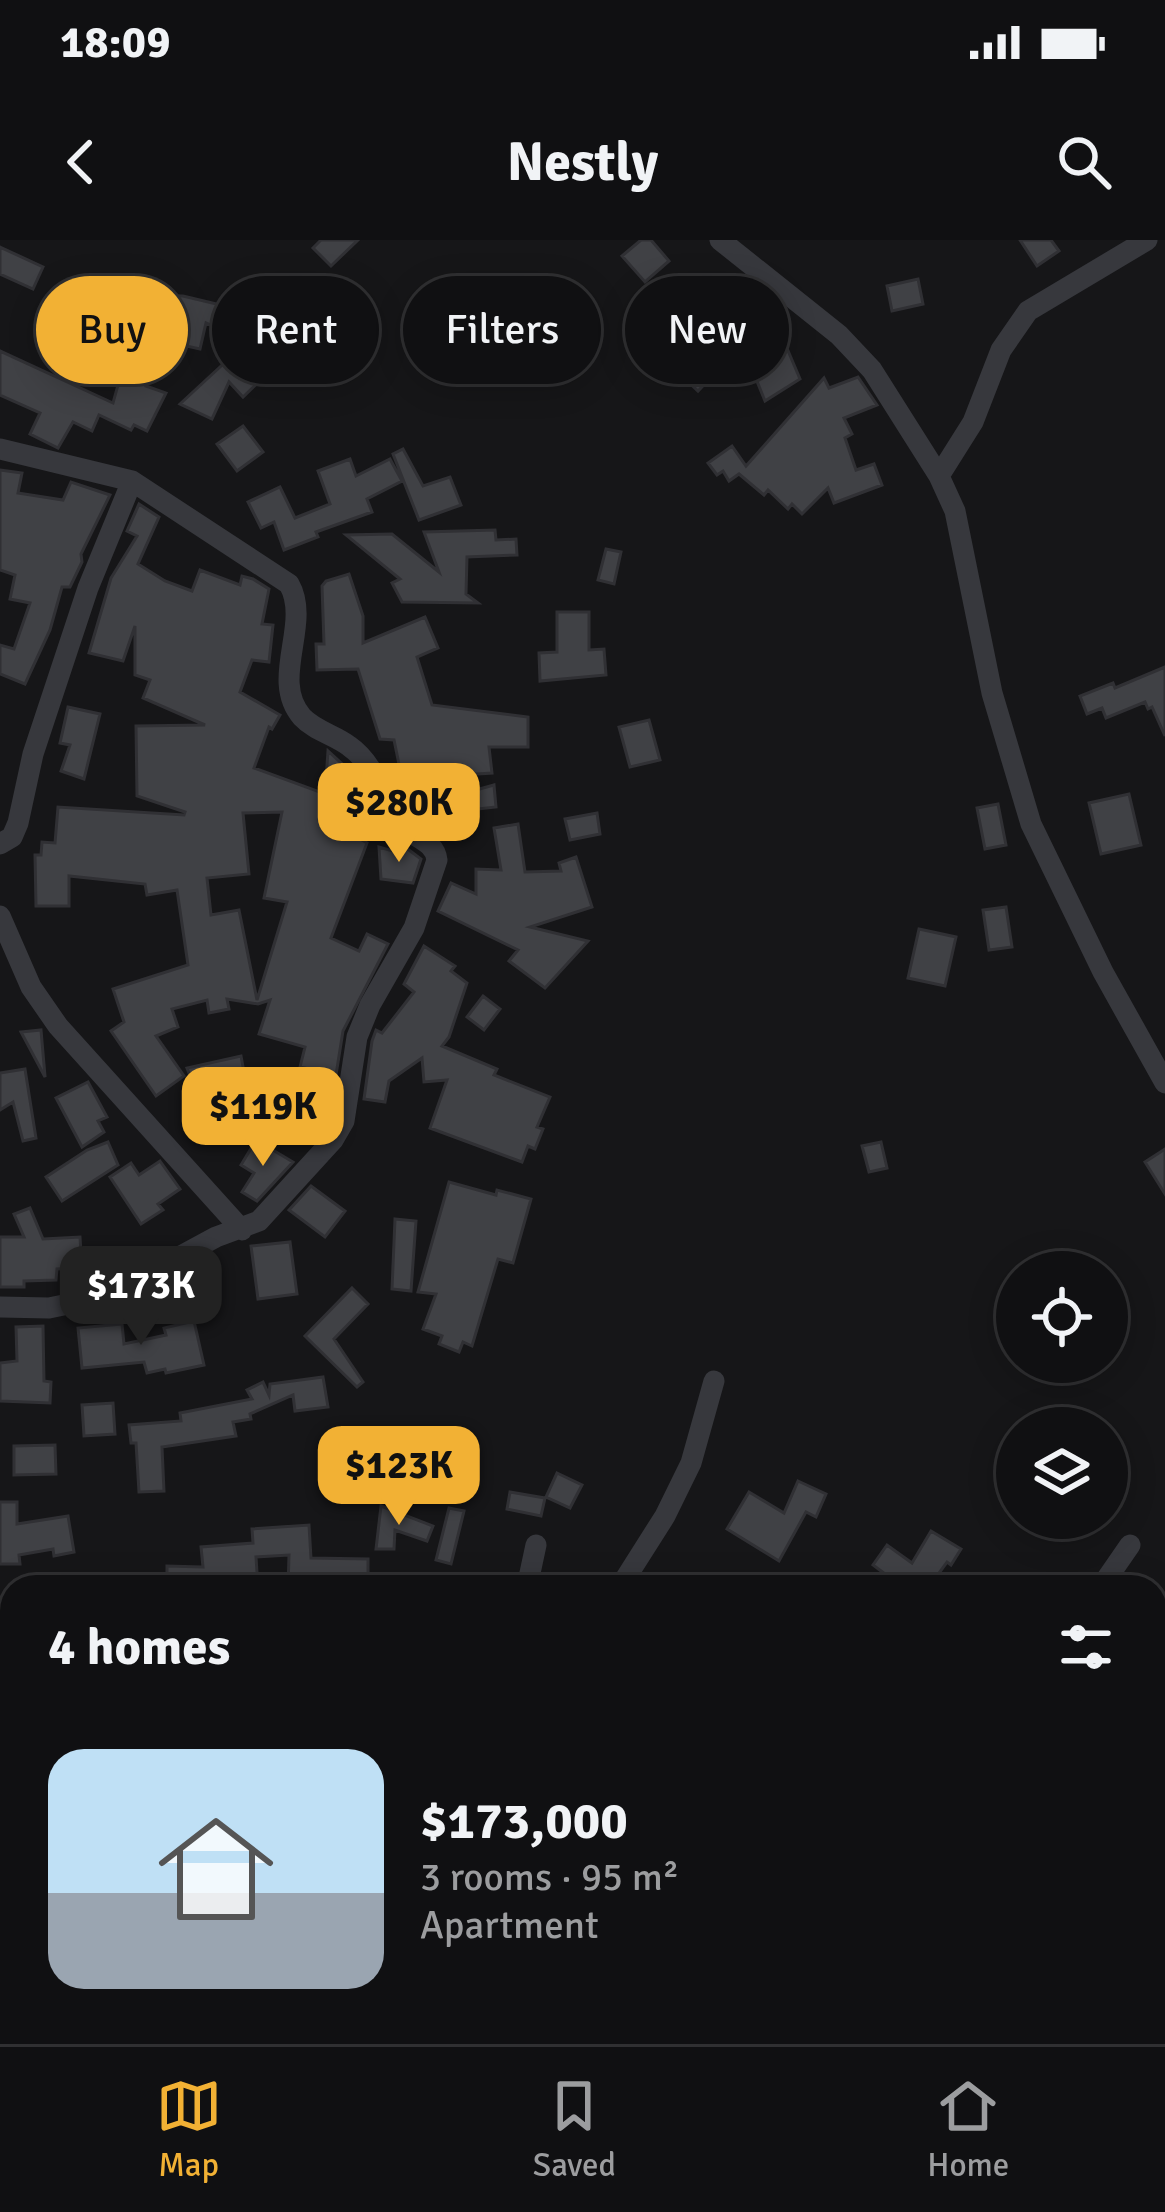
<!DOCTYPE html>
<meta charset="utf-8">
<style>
:root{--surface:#101012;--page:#1e1e20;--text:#f1f3f6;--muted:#9c9d9f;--line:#303032;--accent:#f2b134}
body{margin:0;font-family:Signika,sans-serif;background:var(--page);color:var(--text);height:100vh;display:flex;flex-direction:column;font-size:45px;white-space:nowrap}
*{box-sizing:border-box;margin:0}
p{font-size:39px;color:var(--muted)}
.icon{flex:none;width:66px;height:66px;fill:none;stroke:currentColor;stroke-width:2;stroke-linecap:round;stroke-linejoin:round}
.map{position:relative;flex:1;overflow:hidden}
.panel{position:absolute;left:0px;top:1335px;width:1167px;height:471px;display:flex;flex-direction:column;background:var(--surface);border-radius:36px 36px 0 0;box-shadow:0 6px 30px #0003,0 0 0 3px var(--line)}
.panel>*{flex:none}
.top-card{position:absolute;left:36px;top:36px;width:1095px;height:108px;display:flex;gap:24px}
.controls{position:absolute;left:996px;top:1011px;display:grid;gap:24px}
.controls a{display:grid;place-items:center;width:132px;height:132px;border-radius:50%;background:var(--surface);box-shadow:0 6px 30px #0003,0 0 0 3px var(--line);font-size:60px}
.price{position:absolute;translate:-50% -102px;padding:0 27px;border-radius:24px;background:var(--accent);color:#111;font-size:39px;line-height:78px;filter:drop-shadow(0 3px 6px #0008)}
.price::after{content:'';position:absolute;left:50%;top:72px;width:36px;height:27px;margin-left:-18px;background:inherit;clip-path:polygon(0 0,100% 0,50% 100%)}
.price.active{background:#222;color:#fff}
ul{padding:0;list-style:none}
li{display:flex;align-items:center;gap:36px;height:300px;padding:0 48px}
li span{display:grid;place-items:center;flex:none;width:336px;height:240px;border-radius:36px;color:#555}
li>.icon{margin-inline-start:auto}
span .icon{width:144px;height:144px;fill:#fffc;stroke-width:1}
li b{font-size:51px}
h2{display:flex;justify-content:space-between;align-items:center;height:144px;padding:0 48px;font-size:51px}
.chip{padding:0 42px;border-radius:54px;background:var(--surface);box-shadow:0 6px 30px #0003,0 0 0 3px var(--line);font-size:42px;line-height:108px}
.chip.active{background:var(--accent);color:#111}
.status{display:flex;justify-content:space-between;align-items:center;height:84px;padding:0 60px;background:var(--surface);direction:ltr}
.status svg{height:33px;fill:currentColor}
header{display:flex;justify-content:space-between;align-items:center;height:156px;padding:0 48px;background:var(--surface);font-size:54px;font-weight:800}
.menu{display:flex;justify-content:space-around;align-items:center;height:168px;border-top:3px solid var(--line);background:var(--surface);font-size:33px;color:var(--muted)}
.menu a{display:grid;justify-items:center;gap:6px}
.menu .active{color:var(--accent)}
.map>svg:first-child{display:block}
</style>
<div class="status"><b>18:09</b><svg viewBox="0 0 49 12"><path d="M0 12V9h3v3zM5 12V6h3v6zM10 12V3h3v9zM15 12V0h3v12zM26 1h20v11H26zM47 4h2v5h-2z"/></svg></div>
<header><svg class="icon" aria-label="back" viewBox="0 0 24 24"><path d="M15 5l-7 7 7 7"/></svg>Nestly<svg class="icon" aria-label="search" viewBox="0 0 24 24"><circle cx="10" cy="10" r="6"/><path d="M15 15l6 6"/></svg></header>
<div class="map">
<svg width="1165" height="1804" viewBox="0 0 1165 1804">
<rect width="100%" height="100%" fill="#161618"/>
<path fill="#404145" stroke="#303034" stroke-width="3" fill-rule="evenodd" d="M321,0h37l-27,26 -18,-18z
M641,0h10l18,21 -24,21 -23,-26z
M1020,0h31l8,11 -22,15z
M0,7l43,20 -10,22 -33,-15z
M918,39l5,25 -31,7 -5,-25z
M111,45l17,1v9l55,1 42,10 3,-5 26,12 -3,9 20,19 41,-14 15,43 -28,8 -6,-19 -19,21 -7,-6 -24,23 -14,-15 -17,37 -32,-15 67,-62 -41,-19 -6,26 -41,-9 -13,46 20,7 -19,38 -13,-6 -3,5 -32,-15 -7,16 -19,-9 -15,26 -28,-14 10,-21 -40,-18v-44l113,52 25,-89 -28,-1z
M683,51l11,16 -26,16 -8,-12z
M572,72l12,30 -28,12 -13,-30z
M674,85l15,15 -5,4 31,29 -17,18 -47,-45z
M778,87l22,52 -35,22 -24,-59z
M858,137l19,28 -33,13 8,16 -7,4 11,32 18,-6 8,21 -48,18 -6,-15 -26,26 -10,-10 -4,5 -20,-19 -4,5 -25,-21 -10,7 -6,-10 -6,4 -9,-12 24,-17 14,20 78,-88 5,10z
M243,186l20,26 -26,19 -20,-27z
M403,209l20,37 27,-9 11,28 -42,15 -26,-66z
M350,219l6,17 34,-17 12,22 -35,18 5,13 -56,20 2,5 -34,13 -10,-28 -13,6 -13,-26 32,-15 15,31 35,-14 -12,-33z
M0,230l22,3 -4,20 45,7 8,-18 39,13 -29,59 1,8 -12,25h-8l-12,43 -25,54 -25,-10v-29l14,4 16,-46 -20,-4 5,-24 -15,-5z
M139,264l20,13 -21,47 27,17 27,10 8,-21 40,15 2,-9 11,3 16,10 -7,35 11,1 -4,37 -17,-2 -12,32 40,23 -8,14 -3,-2 -15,41 71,26 3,-43 22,20v34l24,7 -8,27 -4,1 5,3 -36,95 28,13 8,-17 21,10 -45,87 -7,44 -36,-8 5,-20 -46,-13 11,-34 -12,4 -31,-5 2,10 -20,4 -2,-13 -35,9 6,18 -22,9 28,40 -28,20 -45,-65 13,-9 -11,-33 75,-24 -11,-75 -30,5 -2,-11 -76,-8v30h-33l-1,-51h6l1,-13 13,1 3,-36 126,8 1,-3 -48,-16 -1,-70 69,-1 -62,-27 7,-18 -15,-5v-49l-12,35 -34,-8 22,-75 26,-42 -10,-5zM282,572l-18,86 23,4 -30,98 -18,-90 -28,5 -4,-37 42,-4 -6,-61z
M495,290l1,10 20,-1 1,16 -50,2 -1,37 12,9 -76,-1 -10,-19 8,-4 -54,-44 46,-1 47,38 -15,-40z
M606,309l15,3 -7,32 -16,-4z
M349,334l14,42v27l62,-26 13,31 -21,9 15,48 96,12v30h-39l3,26 -90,6 -8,-39 -14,-1 -22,-70 -41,1 -1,-26h8l-2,-58 4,-5z
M557,372h32v38l15,-1 2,26 -66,6 -1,-28 18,-1z
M1165,427v69l-13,-29 -4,2 -3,-7 -39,16 -4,-10 -15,6 -7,-18 33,-13 2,5z
M68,467l32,7 -16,65 -23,-8 9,-26 -10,-2z
M649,480l11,40 -30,7 -11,-40z
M494,545l2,22 -54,6 2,5 -20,5 -13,-10 -1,-5z
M1129,554l12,51 -40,9 -12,-51z
M998,564l8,41 -21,4 -8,-41z
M597,573l3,21 -30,6 -5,-21z
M518,584l7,48 36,-1 -2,-8 17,-6 16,50 -62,20 58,14 -43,47 -36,-27 9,-11 -80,-39 13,-28 25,11v-25l25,1 -7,-42z
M401,604l20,15 -8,24 -32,-4 -2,-32 21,6z
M1006,667l6,40 -23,3 -6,-40z
M919,689l37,8 -11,49 -37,-8z
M424,706l31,20 -4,5 16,12 -18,54 -7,9 55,23 -3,6 56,22 -13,30 6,2 -8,20 -7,-3 -6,16 -92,-34 17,-48 -23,2 -2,-24 -33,23 -4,21 -21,-3 8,-58 4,-11 6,3 32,-41 -10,-8z
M483,756l17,13 -16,21 -17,-13z
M41,790l4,46v1l-24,-45z
M241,816l3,16 -23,5 21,57 -30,7 -6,-17 -8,3 -6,-17 10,-3 -15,-39z
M25,829l11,69 -13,3 -10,-39 -13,8v-37z
M88,842l19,35 -9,4 6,11 -22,15 -26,-49z
M256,900l37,22 -36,39 -15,-9 12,-19 -13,-8z
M108,902l10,23 -56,36 -16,-24 41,-27z
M881,902l6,26 -18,4 -7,-26z
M1165,909v45l-20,-32z
M160,921l20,28 -22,15 5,6 -22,14 -31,-47 21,-14 8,12z
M449,942l47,13 1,-5 34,9 -18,64 -15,-4 -26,87 -9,-4 -4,10 -20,-8 3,-8 -19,-7 13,-35 -18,-2z
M311,946l34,25 -20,26 -36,-27z
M30,968l13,31 37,-2 2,31 -25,1 -1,11 -32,1v6h-24v-50h24l-10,-23z
M395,979l21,2 -5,70 -19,-2z
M290,1002l7,52 -39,5 -7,-53z
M352,1048l16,16 -34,35 29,43 -6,5 -52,-51z
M194,1081l10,44 -38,8 -1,-4 -18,4 -3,-11 -62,6 -4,-40 44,-4 2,20 42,-9 -2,-7z
M43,1086l1,55 7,1 -1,21 -50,-2v-38l17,-2 -1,-34z
M323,1137l5,30 -33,4 -2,-16 -43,19 1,5 -18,3 3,14 -74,11 2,44 -25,1 -3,-49h-5l-2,-18 52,-4 -1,-8 72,-14 -5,-9 16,-8 6,13 1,-11z
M113,1163l2,31 -31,2 -2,-31z
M55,1205l1,29 -42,1v-29z
M557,1233l25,12 -12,23 -24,-11z
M798,1241l28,13 -10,23 -10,-5 -27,49 -52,-32 22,-37 35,21z
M510,1252l35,6 -4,18 -34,-7z
M0,1262h17v22l51,-8 6,36 -20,4 -1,-7 -34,6 1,9h-20z
M381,1266l52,20 -6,15 -32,-11 -1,19h-18z
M449,1268l15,3 -13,53 -15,-4z
M309,1285l2,33 57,1v28h-80l1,-32 -33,2 2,30h-91v-21l36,1 -2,-20 52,-4 -1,-14z
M931,1291l30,18 -10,16 -4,-3 -18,25h-52l8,-13 -12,-9 14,-20 25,18z"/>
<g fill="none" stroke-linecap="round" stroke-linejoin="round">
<path stroke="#37383d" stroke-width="21" d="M720,0l119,95 33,35 67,106 16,35 37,182 39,131 72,148 62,111
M0,209l132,32 157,103c23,40 -20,95 13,133 13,14 33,18 47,29 26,18 34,52 51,77 12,15 35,17 37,37l-23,68 -44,77 -13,32 -13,84 -11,19 -74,81 -43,16 -109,59 -58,12 -49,-1
M939,236l34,-54 28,-72 27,-39 119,-71
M0,604l12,-7 6,-14 15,-69 55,-166 44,-107
M0,676l31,71 27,39 184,204
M527,1347l9,-42
M620,1347l45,-71 26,-53 23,-82
M1101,1347l29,-42
M0,1532l12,-3
M1155,1572l10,2
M1046,1794l7,10
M0,1796l31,4 38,-6"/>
</g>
</svg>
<div class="controls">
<a><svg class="icon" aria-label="locate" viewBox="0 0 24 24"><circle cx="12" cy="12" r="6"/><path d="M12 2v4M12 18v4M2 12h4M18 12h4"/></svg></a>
<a><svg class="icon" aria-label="layers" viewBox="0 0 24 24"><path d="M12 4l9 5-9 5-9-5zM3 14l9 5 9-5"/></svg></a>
</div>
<b class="price" style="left:399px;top:625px">$280K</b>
<b class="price" style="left:263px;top:929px">$119K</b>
<b class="price active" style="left:141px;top:1108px">$173K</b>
<b class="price" style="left:399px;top:1288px">$123K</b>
<div class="top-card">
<a class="chip active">Buy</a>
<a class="chip">Rent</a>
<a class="chip">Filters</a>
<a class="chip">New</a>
</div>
<section class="panel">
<h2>4 homes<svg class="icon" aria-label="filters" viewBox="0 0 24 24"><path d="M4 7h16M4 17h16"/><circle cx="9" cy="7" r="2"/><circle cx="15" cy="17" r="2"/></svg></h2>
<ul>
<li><span style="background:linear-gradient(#bfe0f5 60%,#9aa5b1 0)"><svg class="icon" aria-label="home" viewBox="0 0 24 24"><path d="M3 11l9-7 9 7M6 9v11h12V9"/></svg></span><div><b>$173,000</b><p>3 rooms · 95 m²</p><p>Apartment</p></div></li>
</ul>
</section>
</div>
<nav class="menu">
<a class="active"><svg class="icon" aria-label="map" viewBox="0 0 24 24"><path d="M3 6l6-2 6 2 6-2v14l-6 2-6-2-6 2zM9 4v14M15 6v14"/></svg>Map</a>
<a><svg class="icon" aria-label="saved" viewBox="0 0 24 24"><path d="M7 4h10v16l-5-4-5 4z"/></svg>Saved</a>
<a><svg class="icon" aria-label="home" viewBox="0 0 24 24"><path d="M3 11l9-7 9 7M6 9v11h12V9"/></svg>Home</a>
</nav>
